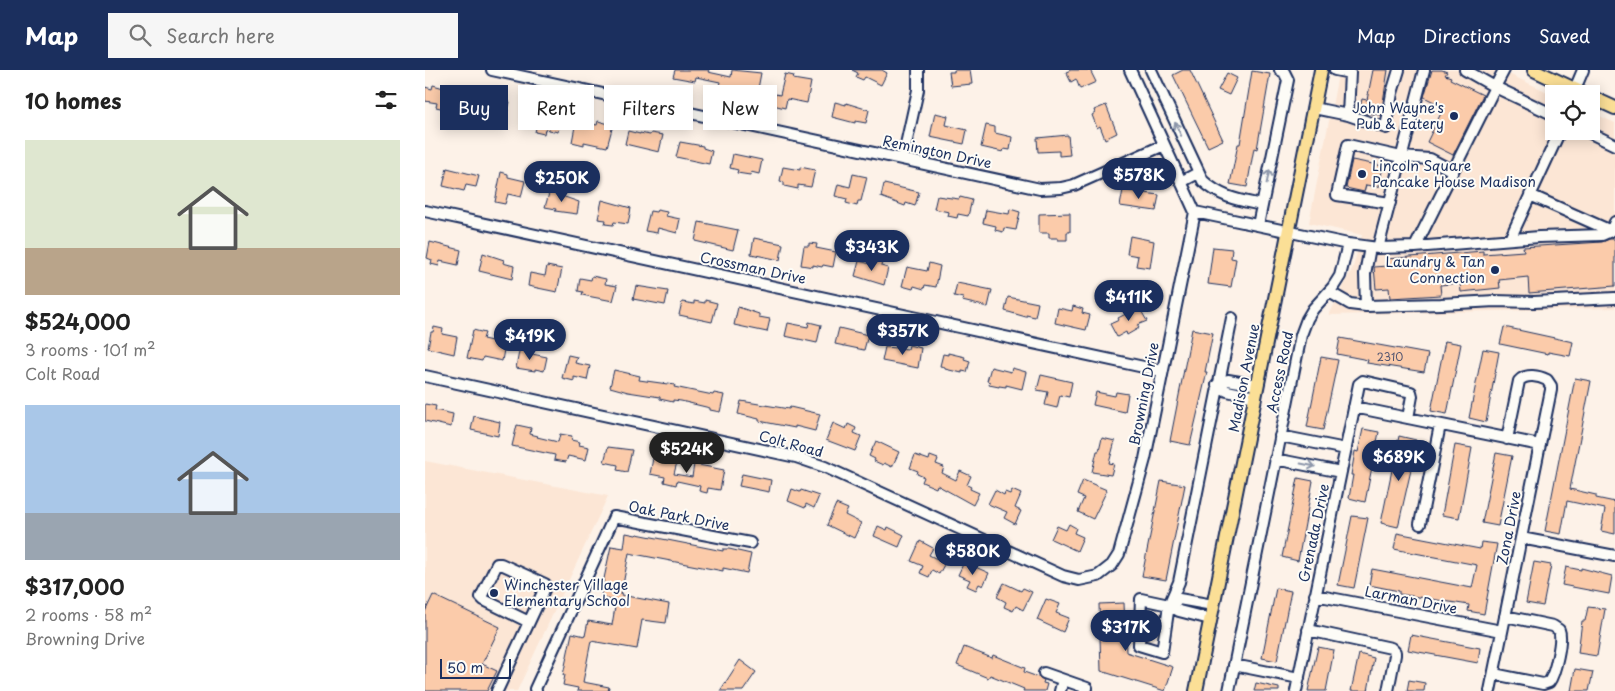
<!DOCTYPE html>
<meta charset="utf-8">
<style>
:root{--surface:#fff;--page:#f6f6f6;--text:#222;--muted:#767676;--accent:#1b2f5e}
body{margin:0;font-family:"Playpen Sans",sans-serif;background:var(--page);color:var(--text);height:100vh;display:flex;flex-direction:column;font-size:19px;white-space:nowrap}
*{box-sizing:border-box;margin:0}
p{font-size:16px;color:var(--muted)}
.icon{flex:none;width:28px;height:28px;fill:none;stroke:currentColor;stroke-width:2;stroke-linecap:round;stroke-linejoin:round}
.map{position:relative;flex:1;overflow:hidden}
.details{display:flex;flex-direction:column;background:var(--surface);width:425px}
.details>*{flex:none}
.top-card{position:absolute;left:15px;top:15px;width:475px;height:45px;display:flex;gap:10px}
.fabs{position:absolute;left:1120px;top:15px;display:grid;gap:10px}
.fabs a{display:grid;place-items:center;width:55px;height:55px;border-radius:0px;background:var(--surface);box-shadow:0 2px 12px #0003;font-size:25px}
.scale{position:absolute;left:15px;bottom:12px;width:71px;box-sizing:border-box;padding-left:5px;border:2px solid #1b2f5e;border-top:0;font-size:14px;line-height:18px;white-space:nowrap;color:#1b2f5e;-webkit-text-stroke:4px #fdfcf7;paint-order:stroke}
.price{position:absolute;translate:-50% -42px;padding:0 11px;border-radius:18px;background:var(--accent);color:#fff;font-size:16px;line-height:32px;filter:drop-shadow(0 1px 2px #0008)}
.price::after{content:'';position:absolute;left:50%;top:30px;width:15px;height:11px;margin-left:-8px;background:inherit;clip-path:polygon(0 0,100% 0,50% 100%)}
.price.selected{background:#222;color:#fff}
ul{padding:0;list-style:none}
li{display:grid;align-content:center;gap:10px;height:265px;padding:0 25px}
li span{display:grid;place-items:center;height:155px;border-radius:0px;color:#555}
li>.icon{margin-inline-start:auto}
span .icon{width:90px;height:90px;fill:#fffc;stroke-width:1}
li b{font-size:21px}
h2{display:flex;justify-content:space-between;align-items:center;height:60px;padding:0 25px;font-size:21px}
.chip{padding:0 18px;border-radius:0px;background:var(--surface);box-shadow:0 2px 12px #0003;font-size:18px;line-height:45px}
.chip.selected{background:var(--accent);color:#fff}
header{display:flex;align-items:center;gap:30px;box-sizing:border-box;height:70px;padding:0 25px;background:var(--accent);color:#fff}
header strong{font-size:24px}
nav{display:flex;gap:28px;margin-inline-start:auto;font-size:18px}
.search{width:350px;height:45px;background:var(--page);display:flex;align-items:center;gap:12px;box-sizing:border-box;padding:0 18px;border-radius:0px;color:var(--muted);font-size:19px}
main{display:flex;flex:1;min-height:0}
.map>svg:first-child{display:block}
</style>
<header>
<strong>Map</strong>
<div class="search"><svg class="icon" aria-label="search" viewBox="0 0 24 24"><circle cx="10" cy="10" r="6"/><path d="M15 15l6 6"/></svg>Search here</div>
<nav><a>Map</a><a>Directions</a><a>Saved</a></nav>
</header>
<main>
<section class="details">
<h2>10 homes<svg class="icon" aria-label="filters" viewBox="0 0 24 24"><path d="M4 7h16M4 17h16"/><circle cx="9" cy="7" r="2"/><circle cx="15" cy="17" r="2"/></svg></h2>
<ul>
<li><span style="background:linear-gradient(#dfe7d0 70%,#b9a48a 0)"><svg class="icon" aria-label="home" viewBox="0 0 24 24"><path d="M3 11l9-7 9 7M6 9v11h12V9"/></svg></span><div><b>$524,000</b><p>3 rooms · 101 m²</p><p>Colt Road</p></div></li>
<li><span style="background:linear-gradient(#a9c7e8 70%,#9aa5b1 0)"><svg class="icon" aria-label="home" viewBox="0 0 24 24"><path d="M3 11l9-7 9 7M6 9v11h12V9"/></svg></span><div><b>$317,000</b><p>2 rooms · 58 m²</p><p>Browning Drive</p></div></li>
</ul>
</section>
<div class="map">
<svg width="1190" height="621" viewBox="0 0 1190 621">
<rect width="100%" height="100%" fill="#fdf2e8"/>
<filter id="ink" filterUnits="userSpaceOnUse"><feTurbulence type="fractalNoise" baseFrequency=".02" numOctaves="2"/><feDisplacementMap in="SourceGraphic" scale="10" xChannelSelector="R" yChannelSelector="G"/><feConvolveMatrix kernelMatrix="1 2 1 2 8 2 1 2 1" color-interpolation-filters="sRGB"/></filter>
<g filter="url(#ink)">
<path fill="#fce6d5" d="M914,0h161l54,25v36h37v-19l24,11v185l-286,7 24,-48 9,-32 -53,-12z
M0,391l183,35 -91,195h-92z"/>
<path fill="#fbcbaa" stroke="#1b2f5e" d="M250,0h34l-1,2 23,5 1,-7 29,3 -4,21 -38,-7 1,-5 -24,-5 -1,4 -22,-4z
M427,0h30l5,3 -6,12 -16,-8 -2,3 -7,-3 2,-4z
M529,0h16l2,14 -21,2 -2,-14h5z
M646,0h19l6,12 -16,7 -4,-10 -5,3 -5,-10z
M758,0h7l33,70 -15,7 -35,-72z
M948,0h15l-7,45 -22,-3 3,-13 5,1z
M1007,0h10l5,2 -2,3 6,2 -1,2 33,16 -30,60 -26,-13 17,-35 -20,-10z
M827,1l18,3 -13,75 -3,-1 -7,39 -17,-3 8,-40h2z
M802,3l10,5 -8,17 -11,-5z
M360,4l9,2 -1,3 18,3 -4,21 -20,-4 -2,9 -12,-3 2,-11 5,1z
M8,15l25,7 -3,15 -10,-2v4l-9,-2 1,-4 -12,-2v-14l7,2z
M51,29l21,5 1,-5 12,3 -5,19 -32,-8z
M410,32l11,3v-2l23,7 -3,13 -11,-2v2l-23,-6z
M681,35l11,28 -12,6 -5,-13 -3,2 -5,-13 3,-2 -1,-3z
M114,40l12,3 -1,2 11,3 -3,14 -13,-3 -1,5 -9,-2 1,-4 -10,-3 3,-14 10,2z
M510,43l13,3 -2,9 21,5 -3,14 -34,-7z
M151,51l21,4 1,-4 15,4 -6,22 -23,-5v3l-12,-3z
M561,55l9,2v6l17,4 -2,13 -6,-1 -1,3 -22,-5z
M203,61l12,3v-1l10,2 1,-2 12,2 -4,17 -34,-8z
M643,65l2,20 -11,1v-5l-21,1 -1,-14z
M255,72l23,4v2l9,3 -3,13 -33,-7z
M308,84l29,6 -3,14 -8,-2 -1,3 -13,-2 1,-3 -8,-2z
M927,90l31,6 -4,21 -13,-2 -2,7 -18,-4z
M358,97l17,3v-3l15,3 -4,17 -13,-2v4l-14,-3v-4l-4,-1z
M22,98l32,8 -3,11 -10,-2 -2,6 -21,-5z
M76,102l7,2v3l17,4 -4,16 -13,-3 -3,10 -10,-2z
M428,104l14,3 -6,24h-3l-1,5 -11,-3 1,-4 -12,-3 3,-12 12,3z
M459,114l35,8 -4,14 -9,-3 -1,3 -24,-9z
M125,120l9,2v3l20,7 -2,12 -22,-3 1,-2 -11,-2z
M698,120l36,5 -3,16 -36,-5z
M512,126l22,3 1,-2 12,3 -4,16 -10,-2 -1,4 -9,-2 1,-4 -15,-3z
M177,130l29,8 -3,16 -14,-2 -1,3 -8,-1 1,-4 -8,-1z
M585,139l10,3 -4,18 -12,-2 -1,4 -8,-2 1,-4 -13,-3 3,-13 23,4z
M232,140l10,2 -1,4 14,3 -3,14 -19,-5 -1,5 -12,-2 5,-20 6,1z
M645,143v19h-3v8h-9v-2h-9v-5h-10v-19z
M274,152l39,8 -5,20 -38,-9z
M705,166l24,5 -4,27 -14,-2 2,-10 -11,-2z
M329,168l29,6 -3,16 -29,-6z
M1184,169h6v47l-86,7 -1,-16 -29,3 1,8 -39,4 -1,-9 -20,2 1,10 -51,3 -1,-10 -13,1 -2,-22 13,-1 -1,-7 97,-8v3l41,-3 -1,-4 79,-5z
M5,172l31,8 -3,15 -18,-4 -1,5 -8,-2 1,-4 -5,-2z
M384,173l8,1 -1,4 20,4 -3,15 -10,-2 -1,2 -9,-2v2l-12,-2 3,-19h5z
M788,177l19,2 -1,9 5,1 -5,28 -23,-3z
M58,183l21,7 -1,3 11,3 -2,13 -33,-8z
M447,189l10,3 -1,4 7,2 -4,17 -29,-9 4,-15 12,3z
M504,193l11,3 -4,21 -11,-2 -1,4 -10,-3 -1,3 -11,-3 5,-19 20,4z
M122,196l15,3 -5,23 -29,-6 2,-13 15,3z
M167,206l14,3 -1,5 12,2 -4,15 -31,-6 1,-3 -5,-1 2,-13 11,2z
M532,213l35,7 -4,17 -26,-6 1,-3 -9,-2z
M211,216l32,5 -3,14 -32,-6z
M583,227l30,6 -3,14 -9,-2v2l-21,-6z
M280,230l12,3 -5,19 -33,-7 3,-13 12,2v-3l11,2z
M648,236l10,3 -1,4 8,2 -4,15 -31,-7 3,-15 14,3z
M313,237l21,7v3l11,2 -3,13 -33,-7z
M714,237l8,14 -10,4 2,3 -12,7 -1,-3 -9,5 -7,-13 9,-4 -1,-2z
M384,252l12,3 -4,18 -32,-7 3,-13 20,4z
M9,257l9,2 -1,5 15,3 -3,17 -26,-6 3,-16h2z
M1079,257l69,15 -3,14 -22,-4v2l-48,-10z
M414,258l29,7 -4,15 -29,-6z
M767,259l21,4 -8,39h2l-17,73 -20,-4z
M48,260l12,3 -2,6 22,5 -3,17 -19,-4 -1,4 -15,-3z
M915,268l88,16 -4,18 -57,-9 1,-3 -31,-6z
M1020,271l16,3 -14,70 -16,-3z
M484,275l12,3 -3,20 -36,-7 3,-14 23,2z
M95,276l8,2 -1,5 20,4 -3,14 -9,-2v2l-19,-3z
M1058,279l16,3 -13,70 -17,-4z
M523,283l17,4 -1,2 6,2 -3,11 -5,-1v2l-17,-4v-2l-5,-1 3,-12 5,1z
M143,285l9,2 -2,6 15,3 -3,14 -13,-3v4l-12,-3z
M896,287l17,3 -15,70 -16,-3z
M566,297l20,5 1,-4 14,4 -4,17 -16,-4v2l-7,-1v1l-10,-2 1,-3 -3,-1z
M189,300l26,6 -1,4 36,5 -1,2 39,8 1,-2 10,2 -4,17 -10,-2v-2l-29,-7 -8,-1v2l-13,-3v-2l-32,-5 -18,-5z
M616,305l31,7 -3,15 -9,-2 -3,13 -12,-3 3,-13 -11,-2z
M1150,308l16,3 -21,108 26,6v3l19,4v32l-14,-3 4,-22 -38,-8 -6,33 -16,-3z
M671,322l19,4 1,-4 12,2 -3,18 -32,-7z
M316,331l48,8 1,-2 30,7 -5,17 -20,-5v2l-36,-7v-2l-21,-5z
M0,334l11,2 -1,4 18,4 -2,13 -26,-6z
M49,346l26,6 -2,14 -27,-6z
M408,353l13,6 2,-5 8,4 -2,5 7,3 -6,15 -29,-11z
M92,355l14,3 -1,6 8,2 -1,1 21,5 2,-8 12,2 -1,4 9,2 -1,3 10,2 -3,13 -18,-4 -2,6 -12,-2 1,-5 -43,-9z
M938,359l16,3 -14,70 -16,-4 4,-23h-2l4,-24 3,1z
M974,366l17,4 -7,29 2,1 -13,57 -17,-4z
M677,368l13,3 -6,22 5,1 -3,11 -19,-3 5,-21h2z
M451,371l23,11 -7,15 -8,-4 -1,2 -9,-4 1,-2 -6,-3z
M1030,375l17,3 -13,70 -17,-3z
M183,377l24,3 -5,22 -10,-2 1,-5 -14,-3z
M229,383l17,4v4l6,1 -3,12 18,3 2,-13 30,6 -4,20 -12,-2 -1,5 -8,-2 1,-5 -23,-5 -1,4 -12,-3 1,-5 -15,-3z
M1071,383l16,3 -14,70 -16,-3z
M490,385l14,5 1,-4 8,3 -2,5 8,3 -2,6 14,7 4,-9 11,5 -4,9 4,2 -1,2 9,4 -6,12 -36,-20 -1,3 -14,-6 2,-5 -7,-3 1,-3 -8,-3z
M317,404l29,6 -2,12 -30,-6z
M873,408l15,3 -15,80 -16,-4z
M658,410l24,10 -14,29 -15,-7 6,-14 -7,-3z
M736,411l24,4 -19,95 -24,-4z
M367,419l8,3 1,-2 18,6 -5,12 -8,-4 -1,4 -17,-7z
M570,420l9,5 1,-3 5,2 2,-4 9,4 -6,14 6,3 -6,13 -11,-6 3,-6 -19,-8z
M411,434l12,5 -3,6 16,8 -7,15 -27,-13z
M927,446l16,2 -14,70 -16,-3z
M644,454l7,4 -2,5 9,4 -6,14 -26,-12 6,-13 9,4z
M453,456l9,4 1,-3 16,8 -5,12 -25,-11z
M201,463l10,2 1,-1 86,17v-2h6l22,5 -4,19 -24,-5v3l-94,-18 -8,42 48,9 -3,19 -24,-3 -5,29 -46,-8 -8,41 26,5 -1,4h-31l1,-3 -15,-3 2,-10h-2l9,-42 13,3 3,-15 24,4 4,-24 -15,-3 1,-10 9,-42 13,2z
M972,463l83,16 1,-7 16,2 -13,70 -16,-3 1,-6 -70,-11v-3l-30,-6 3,-16 100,19 5,-23 -83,-16z
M495,471l13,7 -4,7 16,8 -6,11 -7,-4 -3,7 -9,-4 3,-7 -12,-5z
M539,492l25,11 -6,13 -4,-2 -3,6 -9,-4 3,-6 -12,-5z
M1109,492l17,3 -8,41 -17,-3z
M1141,497l15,3v-2l31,8 -3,18 -47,-9z
M579,513l17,8 2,-3 9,4 -9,18 -7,-4 -3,5 -9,-4 2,-5 -9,-5z
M851,518l15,3 -14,70 -15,-3z
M8,525l67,32 -18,37 15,7 -10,20h-62v-79z
M621,529l14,5 -4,9 13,5 -6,14 -26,-12z
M699,533l2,49 47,15 -8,24 -64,-20 -2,-67z
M1163,537l17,2 -8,47 -19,-3 4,-32h3z
M986,565l69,13 -2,15 -70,-13z
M539,577l28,11 1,-3 32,13 -1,4 14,5 6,3 -1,3 4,1 -2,7h-22l1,-2 -34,-14 -2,3 -31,-13z
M893,577l16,3 -8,41h-18z
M934,584l15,4 -6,33h-17z
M315,590l16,12 -13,19h-23z
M1150,599l18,3 -4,19h-18z
M984,610l16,3 -1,8h-17z
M831,613l23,5v3h-25z"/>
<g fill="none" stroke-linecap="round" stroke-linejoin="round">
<g stroke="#1b2f5e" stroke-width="14">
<path id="minor" d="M67,0l548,119 21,-1 13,-3 90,-40
M705,0l65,142 153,32 30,4 46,-178
M726,0l52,111c19,17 35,19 59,24
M1040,0l30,17 9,-17
M1150,19l8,-19
M889,38l34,7 2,-42 -15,-3
M923,45l38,13 6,-35 7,-23
M1161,61l29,14
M478,88l15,-68v-20
M756,112l17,-9
M1105,125l81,36
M965,133l-53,-8 11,-50 53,12 29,2 23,12
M0,141l737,160
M833,155l30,-145 -4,-8 -4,-2
M1085,169l50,-108
M990,177l124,-10 63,-2 9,-4 4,-9
M953,178l37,-1 80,-160 59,28
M904,222l21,12 16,2 75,-2 54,-3 39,1 81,-4
M941,236l-1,-32 5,-27
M0,306l371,81 29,10 238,109 16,4 19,-4 14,-11 7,-11 26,-95 50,-247
M792,315l11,-5 30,5
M792,315l10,6 28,6
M929,337l186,38
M855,366l66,13
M850,389l66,13
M995,454l20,-99
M1096,468l94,18
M890,525l187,36
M744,535l-28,-6 -2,46 23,7 7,-47 10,-23 53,-264
M785,549l-31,-8 -10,-6 10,-6 34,6
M883,560l83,18 4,4v3l-7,36
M809,595l65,13
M619,603l43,15
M1069,604l49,10 6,-2c6,-8 14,-43 10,-52l-6,-4 -48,-10
M72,621l47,-101 1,-6 -44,-20h-4l-16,33 3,3 45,22
M111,621l-1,-2 79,-172 136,26
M635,621l3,-11
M804,621l72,-356 6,-16 6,-10 20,-22 7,-11 8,-32
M871,621l63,-307 4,-3 48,11 1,4 -4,22
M1065,621l61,-301v-4l-4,-6c-8,-4 -21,-7 -28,1l-12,58"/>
</g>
<g stroke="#1b2f5e" stroke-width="16">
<path id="major" d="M1109,0l51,24
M1166,27l24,11
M771,621l125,-621"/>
</g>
<use href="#minor" stroke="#fdfcf7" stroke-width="10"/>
<use href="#major" stroke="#fbdf96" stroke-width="12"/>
</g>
<defs><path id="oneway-shaft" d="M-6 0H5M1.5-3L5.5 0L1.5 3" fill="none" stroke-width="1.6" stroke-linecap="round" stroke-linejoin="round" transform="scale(1.25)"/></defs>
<g stroke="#8c96aa">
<use href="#oneway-shaft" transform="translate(753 59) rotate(-115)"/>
<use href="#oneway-shaft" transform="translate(843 107) rotate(-78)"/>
<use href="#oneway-shaft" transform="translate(883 395) rotate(11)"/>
</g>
</g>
<g fill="#1b2f5e" stroke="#fdfcf7" stroke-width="2">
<circle cx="1029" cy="46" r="5"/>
<circle cx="937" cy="104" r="5"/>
<circle cx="1070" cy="200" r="5"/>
<circle cx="69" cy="523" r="5"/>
</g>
<g text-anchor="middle" stroke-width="4" stroke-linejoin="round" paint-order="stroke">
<g font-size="11" fill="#535671">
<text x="965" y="291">2310</text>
</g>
<g font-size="14" fill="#1b2f5e" stroke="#fdfcf7" text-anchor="end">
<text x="1019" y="43">John Wayne's<tspan x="1019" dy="16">Pub &amp; Eatery</tspan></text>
<text x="947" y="101" text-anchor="start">Lincoln Square<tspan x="947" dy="16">Pancake House Madison</tspan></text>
<text x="1060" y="197">Laundry &amp; Tan<tspan x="1060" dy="16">Connection</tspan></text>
<text x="79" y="520" text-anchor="start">Winchester Village<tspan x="79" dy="16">Elementary School</tspan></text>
</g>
<g font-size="14" fill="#1b2f5e" stroke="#fdfcf7">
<text transform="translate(512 82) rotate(12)" y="5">Remington Drive</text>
<text transform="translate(328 198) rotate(12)" y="5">Crossman Drive</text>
<text transform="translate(855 302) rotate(-78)" y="5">Access Road</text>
<text transform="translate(819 308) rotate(-79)" y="5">Madison Avenue</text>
<text transform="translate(719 324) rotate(-79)" y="5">Browning Drive</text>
<text transform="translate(366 374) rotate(15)" y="5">Colt Road</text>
<text transform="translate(254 446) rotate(11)" y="5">Oak Park Drive</text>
<text transform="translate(1084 458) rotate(-79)" y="5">Zona Drive</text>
<text transform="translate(889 463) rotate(-78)" y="5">Grenada Drive</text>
<text transform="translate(986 530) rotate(11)" y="5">Larman Drive</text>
</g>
</g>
</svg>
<div class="fabs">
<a><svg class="icon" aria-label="locate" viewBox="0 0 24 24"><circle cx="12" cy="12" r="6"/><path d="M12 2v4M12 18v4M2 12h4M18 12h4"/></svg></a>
</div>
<div class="scale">50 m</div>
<b class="price" style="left:714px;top:130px">$578K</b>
<b class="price" style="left:137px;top:133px">$250K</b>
<b class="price" style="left:447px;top:202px">$343K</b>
<b class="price" style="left:704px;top:252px">$411K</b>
<b class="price" style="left:478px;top:286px">$357K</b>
<b class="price" style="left:105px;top:291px">$419K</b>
<b class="price selected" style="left:262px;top:404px">$524K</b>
<b class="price" style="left:974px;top:412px">$689K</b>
<b class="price" style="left:548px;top:506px">$580K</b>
<b class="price" style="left:701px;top:582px">$317K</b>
<div class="top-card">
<a class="chip selected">Buy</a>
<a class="chip">Rent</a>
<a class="chip">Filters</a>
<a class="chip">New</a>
</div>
</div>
</main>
